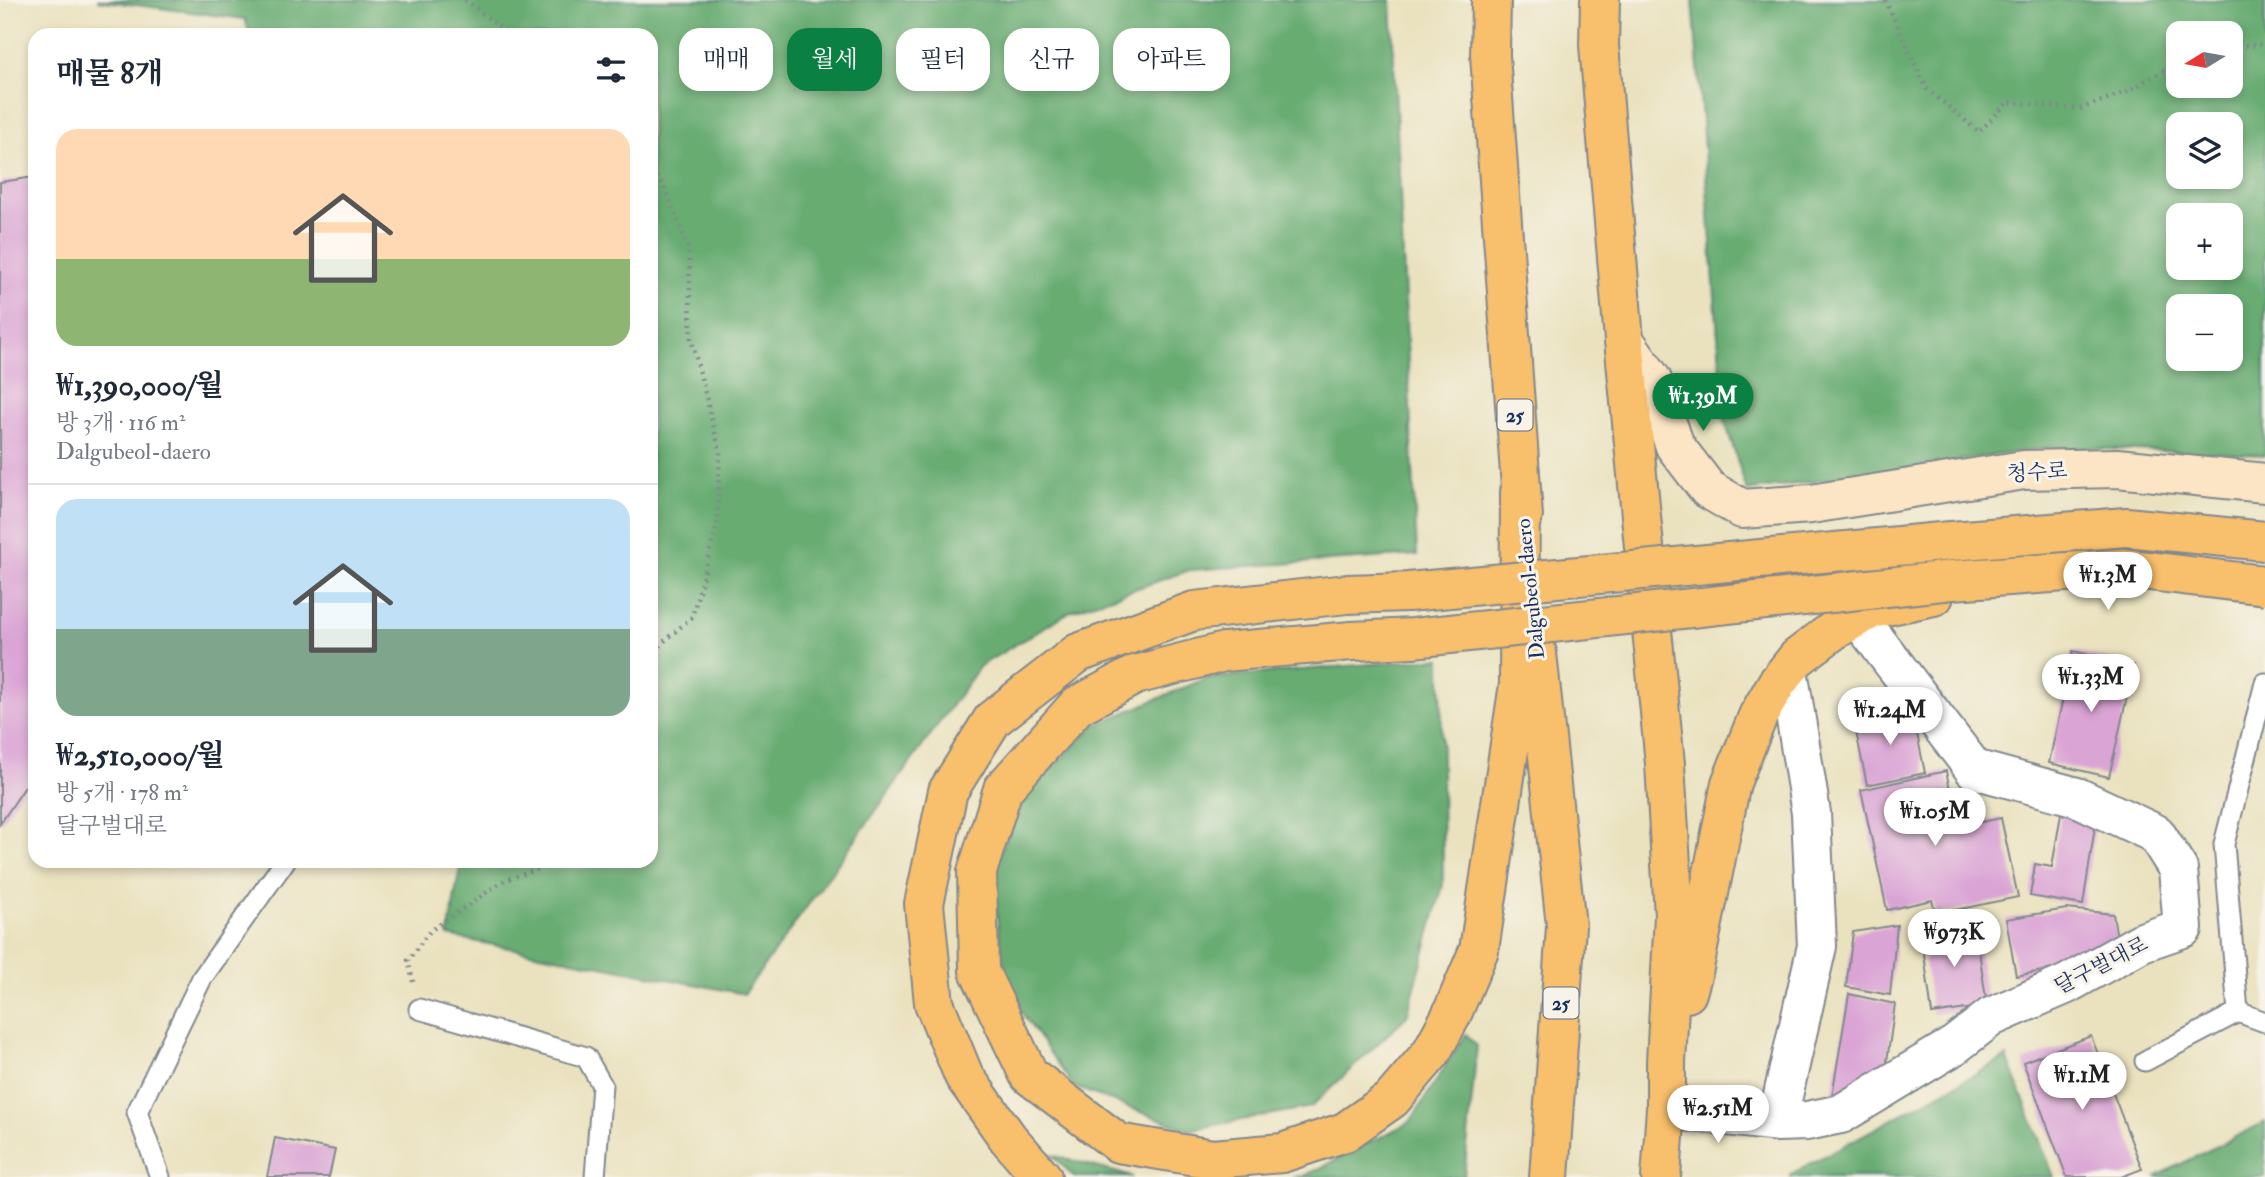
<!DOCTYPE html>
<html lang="ko">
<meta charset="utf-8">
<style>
:root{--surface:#fff;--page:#f6f6f7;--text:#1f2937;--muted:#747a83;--line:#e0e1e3;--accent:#0b8043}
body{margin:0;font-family:"IM FELL Double Pica","Noto Serif KR",serif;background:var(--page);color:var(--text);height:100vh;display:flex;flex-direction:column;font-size:26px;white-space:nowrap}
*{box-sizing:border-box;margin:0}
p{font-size:23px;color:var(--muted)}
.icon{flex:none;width:38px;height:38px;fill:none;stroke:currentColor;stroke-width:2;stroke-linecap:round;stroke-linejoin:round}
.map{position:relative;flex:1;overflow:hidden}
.side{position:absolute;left:28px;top:28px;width:630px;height:840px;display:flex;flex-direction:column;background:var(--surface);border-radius:21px;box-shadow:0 4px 10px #0003}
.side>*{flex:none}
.top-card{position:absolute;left:679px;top:28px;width:665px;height:63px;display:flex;gap:14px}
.needle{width:46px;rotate:259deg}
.controls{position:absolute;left:2166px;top:21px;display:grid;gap:14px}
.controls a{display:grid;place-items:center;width:77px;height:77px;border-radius:14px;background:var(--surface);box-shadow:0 4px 10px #0003;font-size:35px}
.price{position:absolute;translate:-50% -60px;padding:0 16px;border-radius:24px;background:#fff;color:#222;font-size:23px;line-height:46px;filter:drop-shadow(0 2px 4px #0008)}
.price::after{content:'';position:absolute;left:50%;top:42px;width:21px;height:16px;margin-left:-10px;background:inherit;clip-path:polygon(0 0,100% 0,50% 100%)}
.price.selected{background:var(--accent);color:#fff}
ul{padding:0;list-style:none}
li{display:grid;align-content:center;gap:14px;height:371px;padding:0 28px}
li+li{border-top:2px solid var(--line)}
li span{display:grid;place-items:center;height:217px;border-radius:21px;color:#555}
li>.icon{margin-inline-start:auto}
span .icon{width:126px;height:126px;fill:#fffc;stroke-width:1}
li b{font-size:30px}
h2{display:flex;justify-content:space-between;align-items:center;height:84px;padding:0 28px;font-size:30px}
.pill{padding:0 24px;border-radius:21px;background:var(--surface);box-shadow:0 4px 10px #0003;font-size:24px;line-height:63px}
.pill.selected{background:var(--accent);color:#fff}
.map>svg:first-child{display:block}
</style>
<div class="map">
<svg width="2265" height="1177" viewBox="0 0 2265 1177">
<rect width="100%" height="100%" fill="#f7f3e8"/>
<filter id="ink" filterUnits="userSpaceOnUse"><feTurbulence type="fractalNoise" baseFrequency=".0143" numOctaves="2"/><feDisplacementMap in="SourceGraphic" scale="14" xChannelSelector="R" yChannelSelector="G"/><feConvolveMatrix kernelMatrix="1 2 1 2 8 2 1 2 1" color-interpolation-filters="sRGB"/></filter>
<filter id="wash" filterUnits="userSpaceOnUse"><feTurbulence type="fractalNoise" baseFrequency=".00686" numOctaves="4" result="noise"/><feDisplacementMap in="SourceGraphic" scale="28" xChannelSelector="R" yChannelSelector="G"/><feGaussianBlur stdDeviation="1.57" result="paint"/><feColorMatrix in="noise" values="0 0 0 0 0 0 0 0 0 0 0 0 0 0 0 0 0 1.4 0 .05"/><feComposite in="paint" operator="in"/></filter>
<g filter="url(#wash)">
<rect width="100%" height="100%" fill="#eae2bf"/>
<path fill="#67ac72" stroke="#416e68" stroke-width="2" fill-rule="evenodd" d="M97,0h1294l26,555 -227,15 -119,41 -91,55 -236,328 -296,-58 13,-75h190v-826h-401l-5,-16z
M1693,0h572v455l-210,-8 -308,44 -23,-73zM2179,33h52v53h-52zM2179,124h52v53h-52zM2179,215h52v53h-52zM2179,306h52v53h-52z
M1441,658l2,227 -36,131 -96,91 -122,23 -115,-43 -69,-98 -13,-118 36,-80 67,-66 112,-47z
M1466,1034l11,12 -13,131h-171l11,-1 106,-54z
M2007,1057l47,120h-263v-3z
M2265,1122v55h-110z
M1052,1155l81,22h-59z"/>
<g id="blocks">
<path fill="#daa4d5" d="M35,177v595l-35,52v-642z
M2073,651l61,14 -25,112 -60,-14z
M1912,709l13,64 -58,12 -13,-63z
M1946,771l12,56 43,-9 17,79 -82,17 -4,-14 -45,10 -26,-120z
M2061,814l35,6 -13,85 -53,-9 5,-32 17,3z
M2067,909l46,5 4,24 -32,25 -69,13 -10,-57z
M1975,923l12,83 -55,8 -11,-83z
M1897,925l-7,70 -44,-8 7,-55z
M1849,994l46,10 -10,72 -55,32z
M2091,1036l51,133 -21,8h-54l-44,-115z
M275,1138l60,12 -6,27h-62z"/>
</g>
</g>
<g filter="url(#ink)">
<use href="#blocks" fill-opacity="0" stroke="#82888e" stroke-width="2"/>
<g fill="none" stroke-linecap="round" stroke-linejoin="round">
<g stroke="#82888e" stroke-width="23">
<path id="lane" d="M419,1009l167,48 16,28 -7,92
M2238,1012l27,10
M2145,1061l93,-49 -14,-168 41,-161
M160,1177l-23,-65 65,-134 83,-117"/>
</g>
<g stroke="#82888e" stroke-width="42">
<path id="street" d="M1666,1109l111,13 30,-1 34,-7 114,-69 36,-28 76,-33 75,-42 41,-14 -5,-59 -22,-35 -79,-37 -103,-28 -116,-152
M1777,1122l40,-176 -6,-133 -23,-143"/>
</g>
<g stroke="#82888e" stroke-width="42">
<path id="secondary" d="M1624,340l28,40 23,66 33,43 34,20 69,-5 213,-34 93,-2 148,15"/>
</g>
<g stroke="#82888e" stroke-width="42">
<path id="primary" d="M1491,0l-1,55 33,461
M1600,0l-1,45 25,295 41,424 9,151 -8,147v47l-5,68
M1352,641l-128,11 -89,23 -58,31 -74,83 -26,83 2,99 50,104 89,68 95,16 69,-6 63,-21 47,-33 39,-46 20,-37 28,-66 40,-266 1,-192
M1537,653l29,273 -17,251
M1687,993l7,-25 37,-185 27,-67 19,-33 20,-25 37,-28 38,-21 62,-13
M1042,1177l-34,-39 -44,-62 -30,-73 -10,-99 24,-113 45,-72 85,-66 116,-42 153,-17"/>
</g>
<path stroke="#82888e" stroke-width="4.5" stroke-dasharray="2 5" stroke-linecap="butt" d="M465,0l45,35
M1885,0l42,89 52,43 29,-30 72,7 49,-18 50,-30
M2231,48l34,-4
M651,172l13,13 25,66 2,87 29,114 -3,73 -25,92 -41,36
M413,982l-5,-22 22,-29 75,-51 49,-16 3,-3"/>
<use href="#lane" stroke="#fff" stroke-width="19"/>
<use href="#street" stroke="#fff" stroke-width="38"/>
<use href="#secondary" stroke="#fce5c4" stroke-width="38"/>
<use href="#primary" stroke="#f8bf6c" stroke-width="38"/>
<g stroke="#82888e" stroke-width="42" stroke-linecap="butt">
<path id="primary-bridge" d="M1347,594l61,-2 543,-51 175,-14 139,14
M1352,641l61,-3 539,-58 172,-12 141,17"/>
</g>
<use href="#primary-bridge" stroke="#f8bf6c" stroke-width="38"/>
</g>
</g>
<g text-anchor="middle" stroke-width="6" stroke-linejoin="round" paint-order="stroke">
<g fill="#f7f3e8" stroke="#5d6a87" stroke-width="2">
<rect x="1497.5" y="399.5" width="35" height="31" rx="5"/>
<rect x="1543.5" y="987.5" width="35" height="31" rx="5"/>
</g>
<g font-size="19" font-weight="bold" fill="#1b2f5e">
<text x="1515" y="422">25</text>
<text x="1561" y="1010">25</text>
</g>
<g font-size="21" fill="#1b2f5e" stroke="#f7f3e8">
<text transform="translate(2037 472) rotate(-4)" y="7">청수로</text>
<text transform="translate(1530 589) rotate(-96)" y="7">Dalgubeol-daero</text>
<text transform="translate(2101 965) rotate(-27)" y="7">달구벌대로</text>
</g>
</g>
</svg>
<div class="controls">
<a><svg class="needle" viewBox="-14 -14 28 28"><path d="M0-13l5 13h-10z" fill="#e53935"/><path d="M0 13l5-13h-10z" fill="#747a83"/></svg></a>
<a><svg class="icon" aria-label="layers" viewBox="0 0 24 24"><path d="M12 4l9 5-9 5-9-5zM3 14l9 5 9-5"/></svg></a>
<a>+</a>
<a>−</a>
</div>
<b class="price selected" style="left:1703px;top:433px">₩1.39M</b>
<b class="price" style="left:2108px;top:612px">₩1.3M</b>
<b class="price" style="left:2091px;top:714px">₩1.33M</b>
<b class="price" style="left:1890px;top:747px">₩1.24M</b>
<b class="price" style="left:1935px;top:848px">₩1.05M</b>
<b class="price" style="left:1954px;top:969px">₩973K</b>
<b class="price" style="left:2082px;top:1112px">₩1.1M</b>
<b class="price" style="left:1718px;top:1145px">₩2.51M</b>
<div class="top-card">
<a class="pill">매매</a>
<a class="pill selected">월세</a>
<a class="pill">필터</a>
<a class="pill">신규</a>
<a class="pill">아파트</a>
</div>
<section class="side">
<h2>매물 8개<svg class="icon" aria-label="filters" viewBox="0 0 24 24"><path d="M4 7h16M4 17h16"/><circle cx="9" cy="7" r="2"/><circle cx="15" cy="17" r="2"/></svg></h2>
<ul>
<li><span style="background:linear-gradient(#ffd9b3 60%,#8fb573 0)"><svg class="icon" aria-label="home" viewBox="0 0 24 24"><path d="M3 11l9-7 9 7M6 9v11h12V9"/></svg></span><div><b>₩1,390,000/월</b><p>방 3개 · 116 m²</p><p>Dalgubeol-daero</p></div></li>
<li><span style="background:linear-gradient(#bfe0f5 60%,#7fa58c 0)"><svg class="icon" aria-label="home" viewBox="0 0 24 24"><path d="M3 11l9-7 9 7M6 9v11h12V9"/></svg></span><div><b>₩2,510,000/월</b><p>방 5개 · 178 m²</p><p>달구벌대로</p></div></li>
</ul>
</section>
</div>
